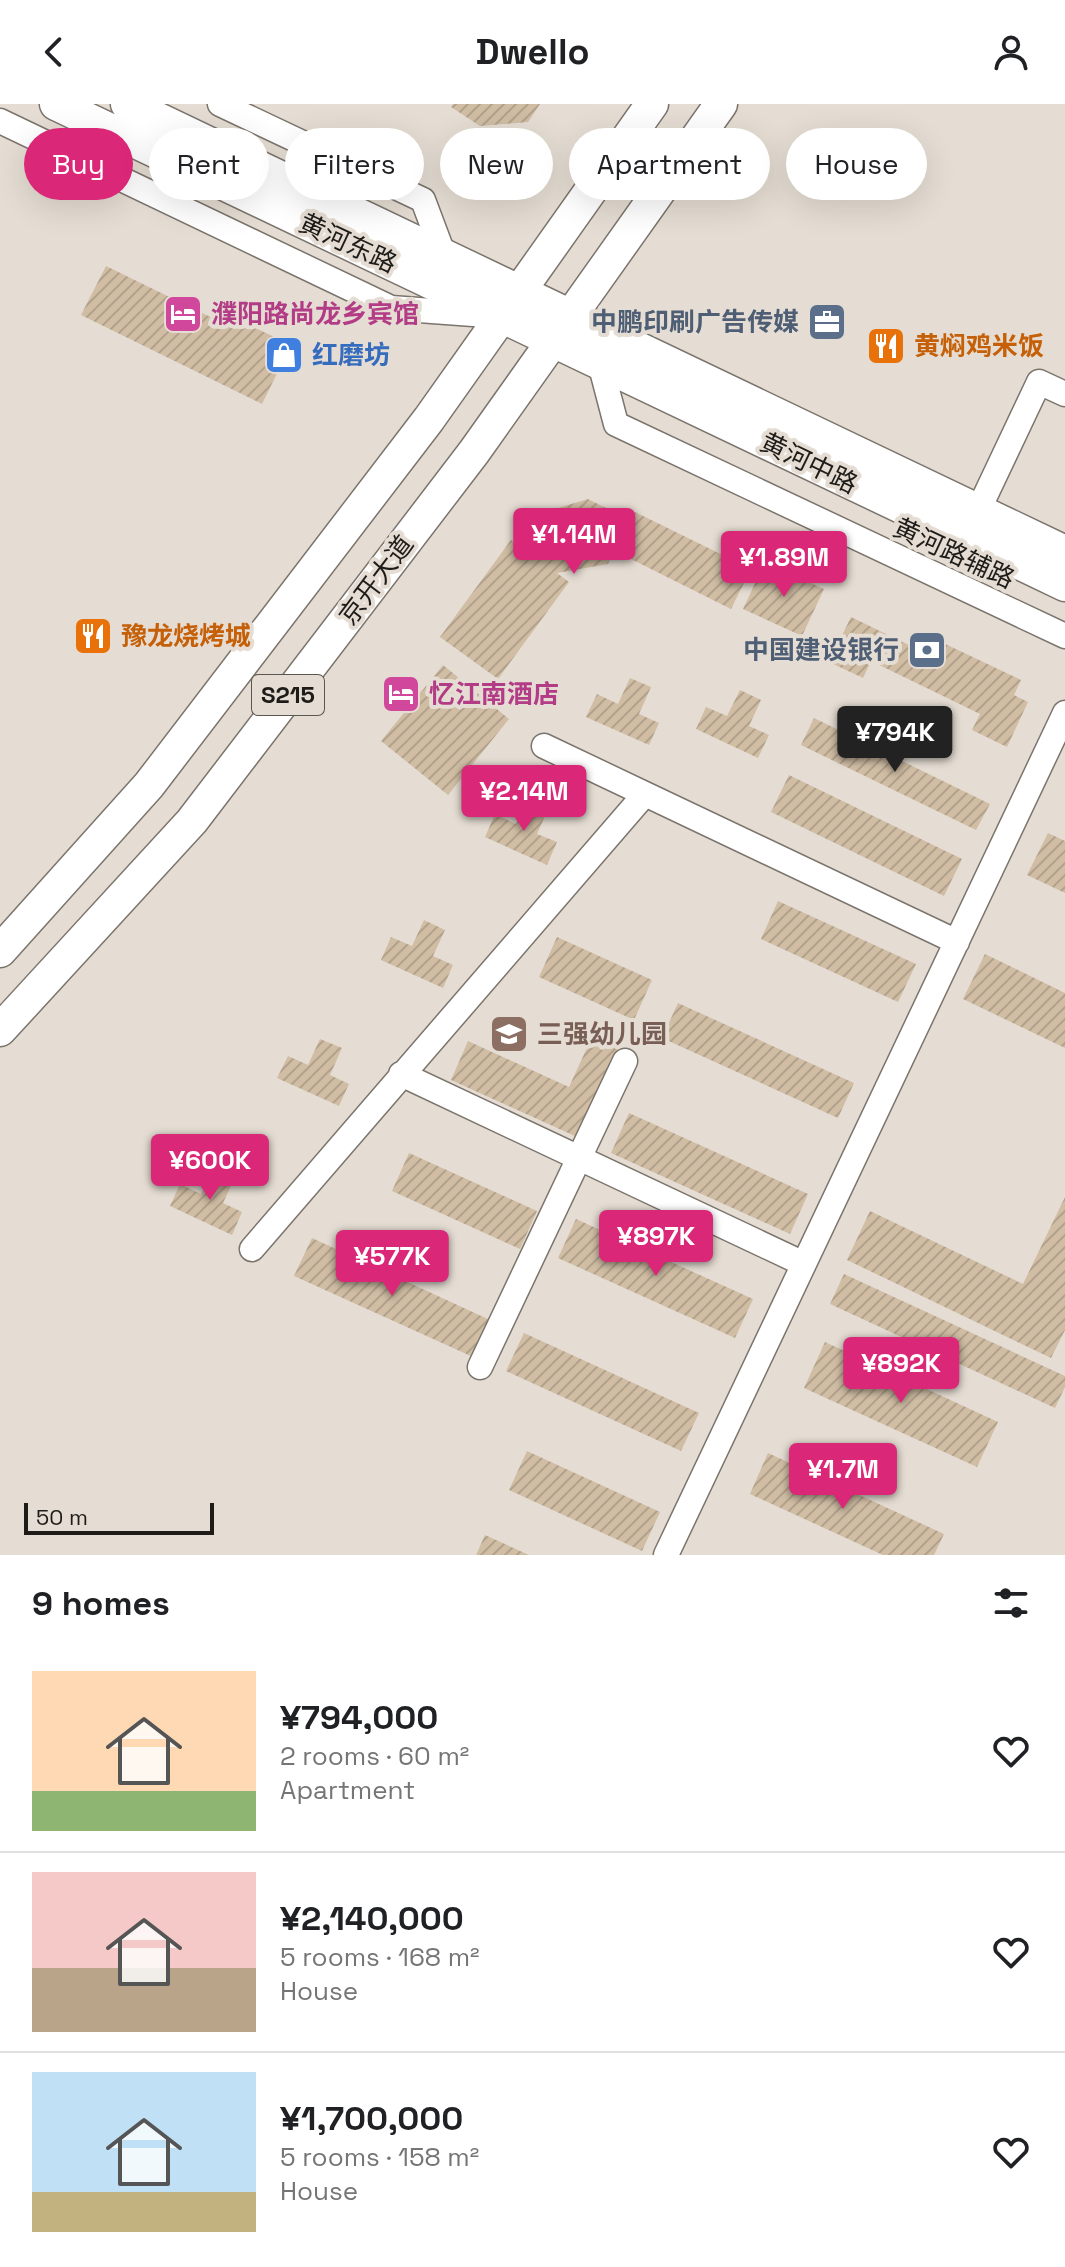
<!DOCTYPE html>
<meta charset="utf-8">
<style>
:root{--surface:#fff;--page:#f6f6f6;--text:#202124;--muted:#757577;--line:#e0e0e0;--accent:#db2777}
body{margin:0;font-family:"Space Grotesk","Noto Sans SC",sans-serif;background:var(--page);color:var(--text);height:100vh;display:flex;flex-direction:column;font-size:30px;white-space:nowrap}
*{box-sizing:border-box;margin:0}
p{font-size:26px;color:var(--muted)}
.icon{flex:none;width:44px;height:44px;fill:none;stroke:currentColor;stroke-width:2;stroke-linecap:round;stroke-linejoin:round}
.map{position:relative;height:1451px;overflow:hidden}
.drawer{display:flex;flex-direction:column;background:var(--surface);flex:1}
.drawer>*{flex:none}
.banner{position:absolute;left:24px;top:24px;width:1018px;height:72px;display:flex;gap:16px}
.scale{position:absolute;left:24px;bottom:20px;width:190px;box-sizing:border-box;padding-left:8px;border:4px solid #1e1c18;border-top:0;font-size:22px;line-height:28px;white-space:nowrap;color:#1e1c18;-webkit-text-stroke:6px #e5ddd3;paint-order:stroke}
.price{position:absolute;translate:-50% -68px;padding:0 18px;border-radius:8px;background:var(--accent);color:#fff;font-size:26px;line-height:52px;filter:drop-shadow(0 2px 4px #0008)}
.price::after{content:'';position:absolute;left:50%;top:48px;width:24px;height:18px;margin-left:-12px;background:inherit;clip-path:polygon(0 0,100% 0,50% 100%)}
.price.current{background:#222;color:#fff}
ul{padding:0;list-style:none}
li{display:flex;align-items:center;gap:24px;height:200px;padding:0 32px}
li+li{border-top:2px solid var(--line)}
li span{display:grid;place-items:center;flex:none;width:224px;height:160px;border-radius:0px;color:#555}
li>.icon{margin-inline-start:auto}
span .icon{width:96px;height:96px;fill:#fffc;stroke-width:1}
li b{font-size:34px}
h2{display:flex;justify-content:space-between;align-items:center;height:96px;padding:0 32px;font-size:34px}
.chip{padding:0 28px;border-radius:36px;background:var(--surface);box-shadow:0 8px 32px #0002;font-size:28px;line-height:72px}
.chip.current{background:var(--accent);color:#fff}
header{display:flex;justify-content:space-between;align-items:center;height:104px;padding:0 32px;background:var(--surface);font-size:36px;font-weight:600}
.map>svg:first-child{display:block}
</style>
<header><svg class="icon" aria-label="back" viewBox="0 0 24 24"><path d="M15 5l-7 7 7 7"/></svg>Dwello<svg class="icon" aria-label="person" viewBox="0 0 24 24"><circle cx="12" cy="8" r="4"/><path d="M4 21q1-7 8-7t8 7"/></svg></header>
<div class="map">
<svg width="1065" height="1451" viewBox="0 0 1065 1451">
<defs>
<pattern id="building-hatch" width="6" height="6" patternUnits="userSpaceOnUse" patternTransform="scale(2)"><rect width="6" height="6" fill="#d0bda4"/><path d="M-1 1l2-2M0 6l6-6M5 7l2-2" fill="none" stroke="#b2a28c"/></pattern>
</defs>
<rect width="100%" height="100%" fill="#e5ddd3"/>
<path fill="url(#building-hatch)" d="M453,0h87l-12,18 -48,4 -29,-19z
M106,162l129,63 4,-9 52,25 -29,59 -181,-89z
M588,395l42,21 5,-8 104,51 -7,14 12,6 -13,26 -116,-58 -7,13 -51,9 12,9 -71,97 -58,-42 71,-97 9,7 25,-35z
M765,458l59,27 -22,47 -59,-27z
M851,513l60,29 7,-15 103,49 -7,15 14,7 -21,45 -35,-17 8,-16 -109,-53 -8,17 -34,-16z
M443,561l66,54 -61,76 -67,-54z
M630,574l21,9 -12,27 20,9 -10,22 -63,-28 11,-23 21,10z
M740,586l21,10 -12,26 20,9 -11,23 -62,-29 10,-22 21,9z
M814,614l176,86 -14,26 -175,-85z
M789,671l173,84 -18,37 -173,-84z
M528,693l21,10 -12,27 20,8 -10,23 -62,-28 10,-23 21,10z
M1048,729l17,8v52l-38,-18z
M778,797l138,63 -18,38 -137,-63z
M424,816l21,10 -12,26 20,9 -10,23 -62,-28 10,-23 21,9z
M557,833l95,43 -18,40 -95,-43z
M985,850l80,39v55l-102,-49z
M678,899l176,80 -16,35 -176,-80z
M592,933l26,12 -41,88 -126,-57 17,-39 101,46z
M320,935l22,9 -12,27 19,9 -10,22 -62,-28 11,-22 20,9z
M629,1009l179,81 -18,40 -179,-81z
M409,1049l128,58 -17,38 -128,-58z
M213,1063l22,10 -12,26 19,9 -10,23 -62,-29 10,-22 21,10z
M1065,1093v133l-14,28 -204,-98 23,-49 153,73z
M576,1115l177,80 -18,39 -177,-80z
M312,1134l178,82 -17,37 -179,-81z
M844,1170l221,102v11l-10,21 -225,-104z
M524,1229l175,80 -18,38 -175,-80z
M825,1238l173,80 -21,45 -173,-79z
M527,1347l133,61 -18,39 -133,-61z
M768,1349l176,81 -10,21h-51l-133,-61z
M485,1431l44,20h-53z"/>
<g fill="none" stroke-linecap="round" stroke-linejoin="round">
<g stroke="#7b746c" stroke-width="27">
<path id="minor" d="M220,0l203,96 21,56
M0,17l391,187 96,7
M600,259l16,61 449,212
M978,407l61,-129 26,12
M544,642l101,48
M401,970l403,190
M252,1145l393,-455 312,148
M480,1263l145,-306
M666,1451l399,-842"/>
</g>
<g stroke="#7b746c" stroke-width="35">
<path id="major" d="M56,0l1009,481
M127,0l938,448
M0,847l149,-166 280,-366 223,-315
M0,926l192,-209 282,-369 247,-348"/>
</g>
<use href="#minor" stroke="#fff" stroke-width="24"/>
<use href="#major" stroke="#fff" stroke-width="32"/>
</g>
<defs>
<g id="hotel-square" transform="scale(2)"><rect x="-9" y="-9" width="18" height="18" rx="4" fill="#d1479c" stroke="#e5ddd3"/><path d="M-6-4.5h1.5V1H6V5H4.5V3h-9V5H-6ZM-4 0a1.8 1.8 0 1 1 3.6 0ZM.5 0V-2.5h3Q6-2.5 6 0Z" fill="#fff"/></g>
<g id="office-square" transform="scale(2)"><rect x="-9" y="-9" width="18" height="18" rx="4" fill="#5c6f8a" stroke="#e5ddd3"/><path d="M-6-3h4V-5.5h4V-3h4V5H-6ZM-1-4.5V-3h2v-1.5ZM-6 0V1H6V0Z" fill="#fff"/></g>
<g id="restaurant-square" transform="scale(2)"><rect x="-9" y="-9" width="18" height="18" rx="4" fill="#e8710a" stroke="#e5ddd3"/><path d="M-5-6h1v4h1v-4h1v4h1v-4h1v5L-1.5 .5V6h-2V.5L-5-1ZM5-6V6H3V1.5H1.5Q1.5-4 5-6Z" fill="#fff"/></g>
<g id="shop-square" transform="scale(2)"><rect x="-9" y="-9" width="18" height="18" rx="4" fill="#3f7fe0" stroke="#e5ddd3"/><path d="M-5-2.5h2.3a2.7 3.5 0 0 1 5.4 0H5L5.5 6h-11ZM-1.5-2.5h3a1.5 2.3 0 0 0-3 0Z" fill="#fff"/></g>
<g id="bank-square" transform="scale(2)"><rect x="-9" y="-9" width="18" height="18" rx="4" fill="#5c6f8a" stroke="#e5ddd3"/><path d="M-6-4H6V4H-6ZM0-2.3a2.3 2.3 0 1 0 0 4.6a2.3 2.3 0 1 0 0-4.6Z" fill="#fff"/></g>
<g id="school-square" transform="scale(2)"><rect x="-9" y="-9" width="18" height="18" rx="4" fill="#8d6e63" stroke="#e5ddd3"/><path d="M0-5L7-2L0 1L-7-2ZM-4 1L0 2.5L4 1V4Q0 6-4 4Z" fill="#fff"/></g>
</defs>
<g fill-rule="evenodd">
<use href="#hotel-square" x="183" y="210"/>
<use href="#office-square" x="827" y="218"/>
<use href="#restaurant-square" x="886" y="242"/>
<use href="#shop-square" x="284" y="251"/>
<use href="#restaurant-square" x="93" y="532"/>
<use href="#bank-square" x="927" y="546"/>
<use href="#hotel-square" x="401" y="590"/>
<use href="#school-square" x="509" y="930"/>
</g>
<g text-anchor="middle" stroke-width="8" stroke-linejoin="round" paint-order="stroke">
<rect fill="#e5ddd3" stroke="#5a5650" stroke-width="2" x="252" y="571" width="72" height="40" rx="6"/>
<g font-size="24" font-weight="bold" fill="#1e1c18">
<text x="288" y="599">S215</text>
</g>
<g font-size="26" fill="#1e1c18" stroke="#e5ddd3">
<text transform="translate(348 139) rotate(25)" y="9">黄河东路</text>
<text transform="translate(809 359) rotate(26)" y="9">黄河中路</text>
<text transform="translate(954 449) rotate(25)" y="9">黄河路辅路</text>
<text transform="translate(376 476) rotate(-53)" y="9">京开大道</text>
</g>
<g font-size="26" font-weight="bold" fill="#b23c85" stroke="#e5ddd3" text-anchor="start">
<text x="211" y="219">濮阳路尚龙乡宾馆</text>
<text x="429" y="599">忆江南酒店</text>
</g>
<g font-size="26" font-weight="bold" fill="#4e5e75" stroke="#e5ddd3" text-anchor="end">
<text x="799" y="227">中鹏印刷广告传媒</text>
<text x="899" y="555">中国建设银行</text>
</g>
<g font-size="26" font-weight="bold" fill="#c56008" stroke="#e5ddd3" text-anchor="start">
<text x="914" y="251">黄焖鸡米饭</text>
<text x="121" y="541">豫龙烧烤城</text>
</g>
<g font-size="26" font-weight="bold" fill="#366cbe" stroke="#e5ddd3" text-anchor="start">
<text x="312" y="260">红磨坊</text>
</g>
<g font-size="26" font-weight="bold" fill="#785e54" stroke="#e5ddd3" text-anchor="start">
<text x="537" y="939">三强幼儿园</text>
</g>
</g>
</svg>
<div class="scale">50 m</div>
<b class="price" style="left:574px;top:472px">¥1.14M</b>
<b class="price" style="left:784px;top:495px">¥1.89M</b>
<b class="price current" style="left:895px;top:670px">¥794K</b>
<b class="price" style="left:524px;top:729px">¥2.14M</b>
<b class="price" style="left:210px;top:1098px">¥600K</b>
<b class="price" style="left:656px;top:1174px">¥897K</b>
<b class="price" style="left:392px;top:1194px">¥577K</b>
<b class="price" style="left:901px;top:1301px">¥892K</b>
<b class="price" style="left:843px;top:1407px">¥1.7M</b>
<div class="banner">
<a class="chip current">Buy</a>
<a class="chip">Rent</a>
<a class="chip">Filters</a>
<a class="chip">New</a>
<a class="chip">Apartment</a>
<a class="chip">House</a>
</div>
</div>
<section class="drawer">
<h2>9 homes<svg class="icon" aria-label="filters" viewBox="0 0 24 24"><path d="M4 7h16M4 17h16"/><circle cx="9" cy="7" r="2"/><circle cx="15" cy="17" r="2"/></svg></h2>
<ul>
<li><span style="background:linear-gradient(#ffd9b3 75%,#8fb573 0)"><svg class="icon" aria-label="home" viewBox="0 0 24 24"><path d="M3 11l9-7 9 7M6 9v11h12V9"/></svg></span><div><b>¥794,000</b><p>2 rooms · 60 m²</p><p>Apartment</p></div><svg class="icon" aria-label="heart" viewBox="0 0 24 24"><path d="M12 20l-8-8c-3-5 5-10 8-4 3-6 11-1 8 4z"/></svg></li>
<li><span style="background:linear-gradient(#f6c9c9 60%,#b9a48a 0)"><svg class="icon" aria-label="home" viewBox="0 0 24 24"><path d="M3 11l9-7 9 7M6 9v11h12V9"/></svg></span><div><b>¥2,140,000</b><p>5 rooms · 168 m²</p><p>House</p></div><svg class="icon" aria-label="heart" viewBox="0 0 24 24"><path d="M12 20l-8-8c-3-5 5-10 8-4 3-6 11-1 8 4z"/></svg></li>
<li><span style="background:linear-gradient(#bfe0f5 75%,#c2b280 0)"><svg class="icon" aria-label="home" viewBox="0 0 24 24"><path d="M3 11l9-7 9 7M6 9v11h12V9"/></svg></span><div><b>¥1,700,000</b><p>5 rooms · 158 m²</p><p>House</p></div><svg class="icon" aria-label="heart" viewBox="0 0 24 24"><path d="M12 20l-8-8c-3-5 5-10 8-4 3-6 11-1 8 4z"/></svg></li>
</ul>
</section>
